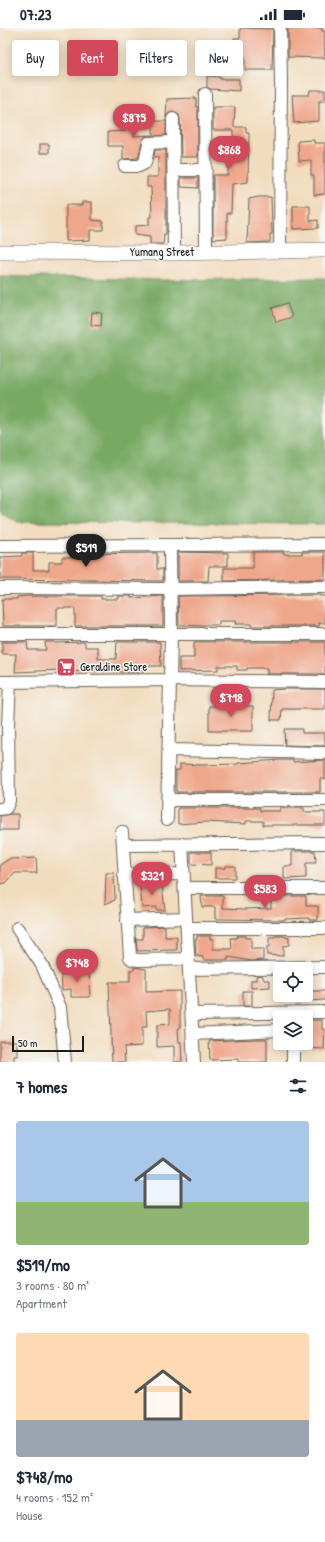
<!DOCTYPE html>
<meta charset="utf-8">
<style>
:root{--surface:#fff;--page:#f2f2f3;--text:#1f2937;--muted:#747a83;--accent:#d1495b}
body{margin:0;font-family:"Patrick Hand",sans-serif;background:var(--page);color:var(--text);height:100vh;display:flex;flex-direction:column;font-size:15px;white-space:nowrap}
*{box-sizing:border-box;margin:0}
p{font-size:13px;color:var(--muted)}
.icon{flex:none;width:22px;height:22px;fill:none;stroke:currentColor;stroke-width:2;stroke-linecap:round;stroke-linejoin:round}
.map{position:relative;height:1034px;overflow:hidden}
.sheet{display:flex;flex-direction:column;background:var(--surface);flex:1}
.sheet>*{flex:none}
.hud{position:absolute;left:12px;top:12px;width:301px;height:36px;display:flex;gap:8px}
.buttons{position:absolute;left:273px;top:934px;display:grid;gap:8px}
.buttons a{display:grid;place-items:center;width:40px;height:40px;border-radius:4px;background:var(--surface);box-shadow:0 2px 10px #0003;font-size:20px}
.scale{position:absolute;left:12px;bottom:10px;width:72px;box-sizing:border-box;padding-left:4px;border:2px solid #1c1c1c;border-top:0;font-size:11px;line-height:14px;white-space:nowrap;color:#1c1c1c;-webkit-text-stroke:3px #f6f6f2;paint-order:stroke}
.price{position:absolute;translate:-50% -34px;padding:0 9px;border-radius:14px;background:var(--accent);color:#fff;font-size:13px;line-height:26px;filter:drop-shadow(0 1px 2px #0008)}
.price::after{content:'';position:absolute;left:50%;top:24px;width:12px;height:9px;margin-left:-6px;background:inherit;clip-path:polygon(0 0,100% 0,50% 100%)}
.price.active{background:#222;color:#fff}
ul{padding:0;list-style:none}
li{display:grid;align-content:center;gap:8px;height:212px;padding:0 16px}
li span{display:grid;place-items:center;height:124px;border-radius:4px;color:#555}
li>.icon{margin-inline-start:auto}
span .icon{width:72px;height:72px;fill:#fffc;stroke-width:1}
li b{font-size:17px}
h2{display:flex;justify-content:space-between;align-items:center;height:48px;padding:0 16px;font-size:17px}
.pill{padding:0 14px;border-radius:4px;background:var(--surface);box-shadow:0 2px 10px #0003;font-size:14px;line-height:36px}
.pill.active{background:var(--accent);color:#fff}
.status{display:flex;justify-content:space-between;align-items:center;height:28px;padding:0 20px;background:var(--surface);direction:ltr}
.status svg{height:11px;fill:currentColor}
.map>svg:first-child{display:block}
</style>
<div class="status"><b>07:23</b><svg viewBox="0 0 49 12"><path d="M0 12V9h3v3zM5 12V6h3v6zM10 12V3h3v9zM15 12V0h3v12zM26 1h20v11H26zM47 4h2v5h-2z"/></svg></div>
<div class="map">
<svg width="325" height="1034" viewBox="0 0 325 1034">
<rect width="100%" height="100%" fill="#f6f6f2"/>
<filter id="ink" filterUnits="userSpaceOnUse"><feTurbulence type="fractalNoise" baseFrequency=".025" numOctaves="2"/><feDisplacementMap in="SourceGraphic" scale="8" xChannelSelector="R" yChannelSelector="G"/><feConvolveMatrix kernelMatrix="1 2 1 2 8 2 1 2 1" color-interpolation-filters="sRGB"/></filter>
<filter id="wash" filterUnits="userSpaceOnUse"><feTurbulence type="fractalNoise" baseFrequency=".012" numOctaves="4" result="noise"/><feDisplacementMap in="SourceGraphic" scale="16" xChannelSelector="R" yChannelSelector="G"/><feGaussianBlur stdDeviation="0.9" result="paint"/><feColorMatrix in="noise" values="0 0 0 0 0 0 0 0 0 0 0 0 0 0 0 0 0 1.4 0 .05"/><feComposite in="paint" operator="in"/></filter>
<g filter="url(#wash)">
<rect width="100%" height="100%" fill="#f2dcbe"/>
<path fill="#78a964" stroke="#4a6240" d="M0,248l162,4 163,-2v246l-308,-2 -17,-12z"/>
<g id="blocks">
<path fill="#efa78c" d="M240,0l33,1 -1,41h-27v-14h-18v-13h7v-5h6z
M288,0h34v3h3v27l-37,-1z
M207,48l13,1v2h19v12l-29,-2 -3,-2z
M310,62h15v11h-6v20l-25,2 -2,-28h17z
M196,70v9h2v50h-17l-1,-38 -1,-4 -6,-3 -4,1 -3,5 1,-19z
M213,79h22l-1,20h12v6h3l-1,49 -16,2 -1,29h-4v25l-14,1v-64h15v-12h5v-33h-20z
M126,92h8v16l19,-1v-14h13v14l-21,2 -3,4 -4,17 -15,1v-13h-15v-14l18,-1z
M314,112v3h11v51l-11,1v-20h-3v-15l-12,1 -1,-20z
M40,116h9v9h-9z
M155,122h11v84h-2l-1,10h-13v-7l-15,-2v-9l14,-1v-8h3l-1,-30h-4v-10h11v-20h-4z
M181,150h17v10l-17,-1z
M258,169h13l1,37h-2v8l-23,1 2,-44z
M82,174h10v18l11,1v9h-13v10l-24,1v-36h16z
M293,178h17v15l8,-1v8l-25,1z
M287,275l5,14 -16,5 -4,-14z
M92,284l10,1 -1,13 -10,-1z
M178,524l50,1v13h-19l-1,15h-30z
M253,524h31v2h18v-2h23v27l-101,2v-13h29z
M22,525h11v17h16v-8h13v-5h11v-3l84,-1v16h6v12l-163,-2v-22l22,-1z
M320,567v1h5v27h-6v3h-68v-2h-16l1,-3h-17v4h-16v1l-24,-1 -1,-29z
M27,568h74v3h18v-3h12v2l32,-2v30h-88v-17l-1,-1h-17v18h-54l-1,-27h15v-2z
M2,614h25l1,8h18l-1,-8h10v1l30,-1v5h13v12h18l1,-17h43l1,24h-18v7l-43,-2 -40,1v-2l-45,2 1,-18h-14z
M194,614h131v32h-58v-6h-20v2h-10v-4h-19v4l-39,1v-13h15z
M284,661h41v20h-43l-1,11h-10l1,-30z
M209,678h44v25h-44z
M284,701h18v4h23v13l-40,-1z
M280,732h13v2l32,-2v19h-5v13h-144v-22h4v-6l23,1 35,-1v-1z
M178,780h82v3h20v-3h24v4h21v13h-62v-4h-17v3l-40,-2 -28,2z
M10,786h8v16h-18v-14z
M292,823h23l1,12h-10v15l-22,1v-13h8z
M191,824h20v13l-20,-1z
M36,830l1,15h-22l-9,10 -6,1v-19l9,-6z
M225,838h10v12h-20v-10h10z
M106,845h8l1,27 -10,4z
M140,856h22l3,26h-9v-3l-14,1z
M201,868h22v12l22,1 26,-1v-12h35v10h12v14h-9v-2l-25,1v1l-69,-1v-12h-13z
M165,898v11h12v13l-40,1 -1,-12h7v-12z
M197,908h13v3h3v10h19l-1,-11h6v-2h8v2h6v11h12v11l-11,1 -24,-4v3h-25v-3l-7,-1 -1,-17h2z
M275,908h8l6,2v7l-6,1v10l-16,-1v-8h2v-9h6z
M134,939l12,2v23l34,-1v37l-2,1 1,13h2l1,20h-8v-16l-17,1v-22l13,-1v-15l-24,2 1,16h-5v19l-18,1 1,15h-13l-3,-80h21v-12h4z
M89,942l1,27h-19v-8l-9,1 -1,-15 9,-1v-3z
M262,947l2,5h6v7l-19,1v-8h5v-4z
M243,963h9v15h-9z
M306,963h19v9l-19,1z
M306,992h16v9h3l-1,20 -18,-1z
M255,1011h12v23h-29v-3l-28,1 -1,-19z
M0,1013h17v15h-3v6h-14z"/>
</g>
</g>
<g filter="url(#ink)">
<use href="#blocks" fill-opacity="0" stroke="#675f55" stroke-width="1"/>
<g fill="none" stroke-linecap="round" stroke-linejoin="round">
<g stroke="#675f55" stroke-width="14">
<path id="minor" d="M280,0l1,53 -1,170
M205,66l1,158
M173,91l1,134
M125,138h14l6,-3 4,-20 24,-1
M174,142h32
M0,518l325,-2
M0,560l171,1 154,-2
M0,606h325
M0,654l170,-2 155,2
M169,722l156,3
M168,772h157
M0,781l6,-1 3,-7 -1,-76 2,-43
M167,791l4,-186 -1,-88
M122,804l8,125 2,2 6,1 51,-1
M182,816l12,218
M123,817l202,-2
M124,847l60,-1
M185,860h140
M127,892l59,-2
M17,900l25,37 18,42 5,55
M187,900h138
M189,941l136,-2
M192,986l133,-2
M193,1006l87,-4
M293,1015v19"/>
</g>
<g stroke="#675f55" stroke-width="16">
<path id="major" d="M0,224l174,1 151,-3"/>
</g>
<use href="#minor" stroke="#fff" stroke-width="12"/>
<use href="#major" stroke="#fff" stroke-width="15"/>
</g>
</g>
<defs>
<g id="supermarket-square" transform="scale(1)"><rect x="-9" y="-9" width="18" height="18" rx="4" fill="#d1495b" stroke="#f6f6f2"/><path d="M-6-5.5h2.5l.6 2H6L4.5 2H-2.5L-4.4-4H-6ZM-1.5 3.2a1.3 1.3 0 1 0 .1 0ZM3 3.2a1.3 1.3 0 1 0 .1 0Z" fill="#fff"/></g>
</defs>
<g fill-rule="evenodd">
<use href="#supermarket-square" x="66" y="639"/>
</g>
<g text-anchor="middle" stroke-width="3" stroke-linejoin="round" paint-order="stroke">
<g font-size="12" fill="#1c1c1c" stroke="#f6f6f2">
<text x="162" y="228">Yumang Street</text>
</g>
<g font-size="12" fill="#1c1c1c" stroke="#f6f6f2" text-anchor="start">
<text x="80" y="643">Geraldine Store</text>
</g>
</g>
</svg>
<div class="buttons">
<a><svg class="icon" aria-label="locate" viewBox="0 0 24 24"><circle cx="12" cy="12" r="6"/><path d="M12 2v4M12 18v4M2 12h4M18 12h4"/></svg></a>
<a><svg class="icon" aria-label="layers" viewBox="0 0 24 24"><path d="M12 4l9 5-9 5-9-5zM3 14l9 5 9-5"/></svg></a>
</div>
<div class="scale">50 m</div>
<b class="price" style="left:134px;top:110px">$875</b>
<b class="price" style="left:229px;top:142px">$868</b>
<b class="price active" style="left:86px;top:540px">$519</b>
<b class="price" style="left:231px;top:690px">$718</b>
<b class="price" style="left:152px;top:868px">$321</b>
<b class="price" style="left:265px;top:881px">$583</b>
<b class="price" style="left:77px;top:955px">$748</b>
<div class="hud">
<a class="pill">Buy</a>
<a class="pill active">Rent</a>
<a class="pill">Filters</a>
<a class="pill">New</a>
</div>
</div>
<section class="sheet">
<h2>7 homes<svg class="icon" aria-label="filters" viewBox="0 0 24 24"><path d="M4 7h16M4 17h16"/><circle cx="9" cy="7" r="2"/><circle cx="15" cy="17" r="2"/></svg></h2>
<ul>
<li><span style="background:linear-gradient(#a9c7e8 65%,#8fb573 0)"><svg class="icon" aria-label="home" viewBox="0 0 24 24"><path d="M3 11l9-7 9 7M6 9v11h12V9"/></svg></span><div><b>$519/mo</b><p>3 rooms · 80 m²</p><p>Apartment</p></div></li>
<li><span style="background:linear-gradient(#ffd9b3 70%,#9aa5b1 0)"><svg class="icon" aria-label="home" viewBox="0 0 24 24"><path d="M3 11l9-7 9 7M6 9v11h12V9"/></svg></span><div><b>$748/mo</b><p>4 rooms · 152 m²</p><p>House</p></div></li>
</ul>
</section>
